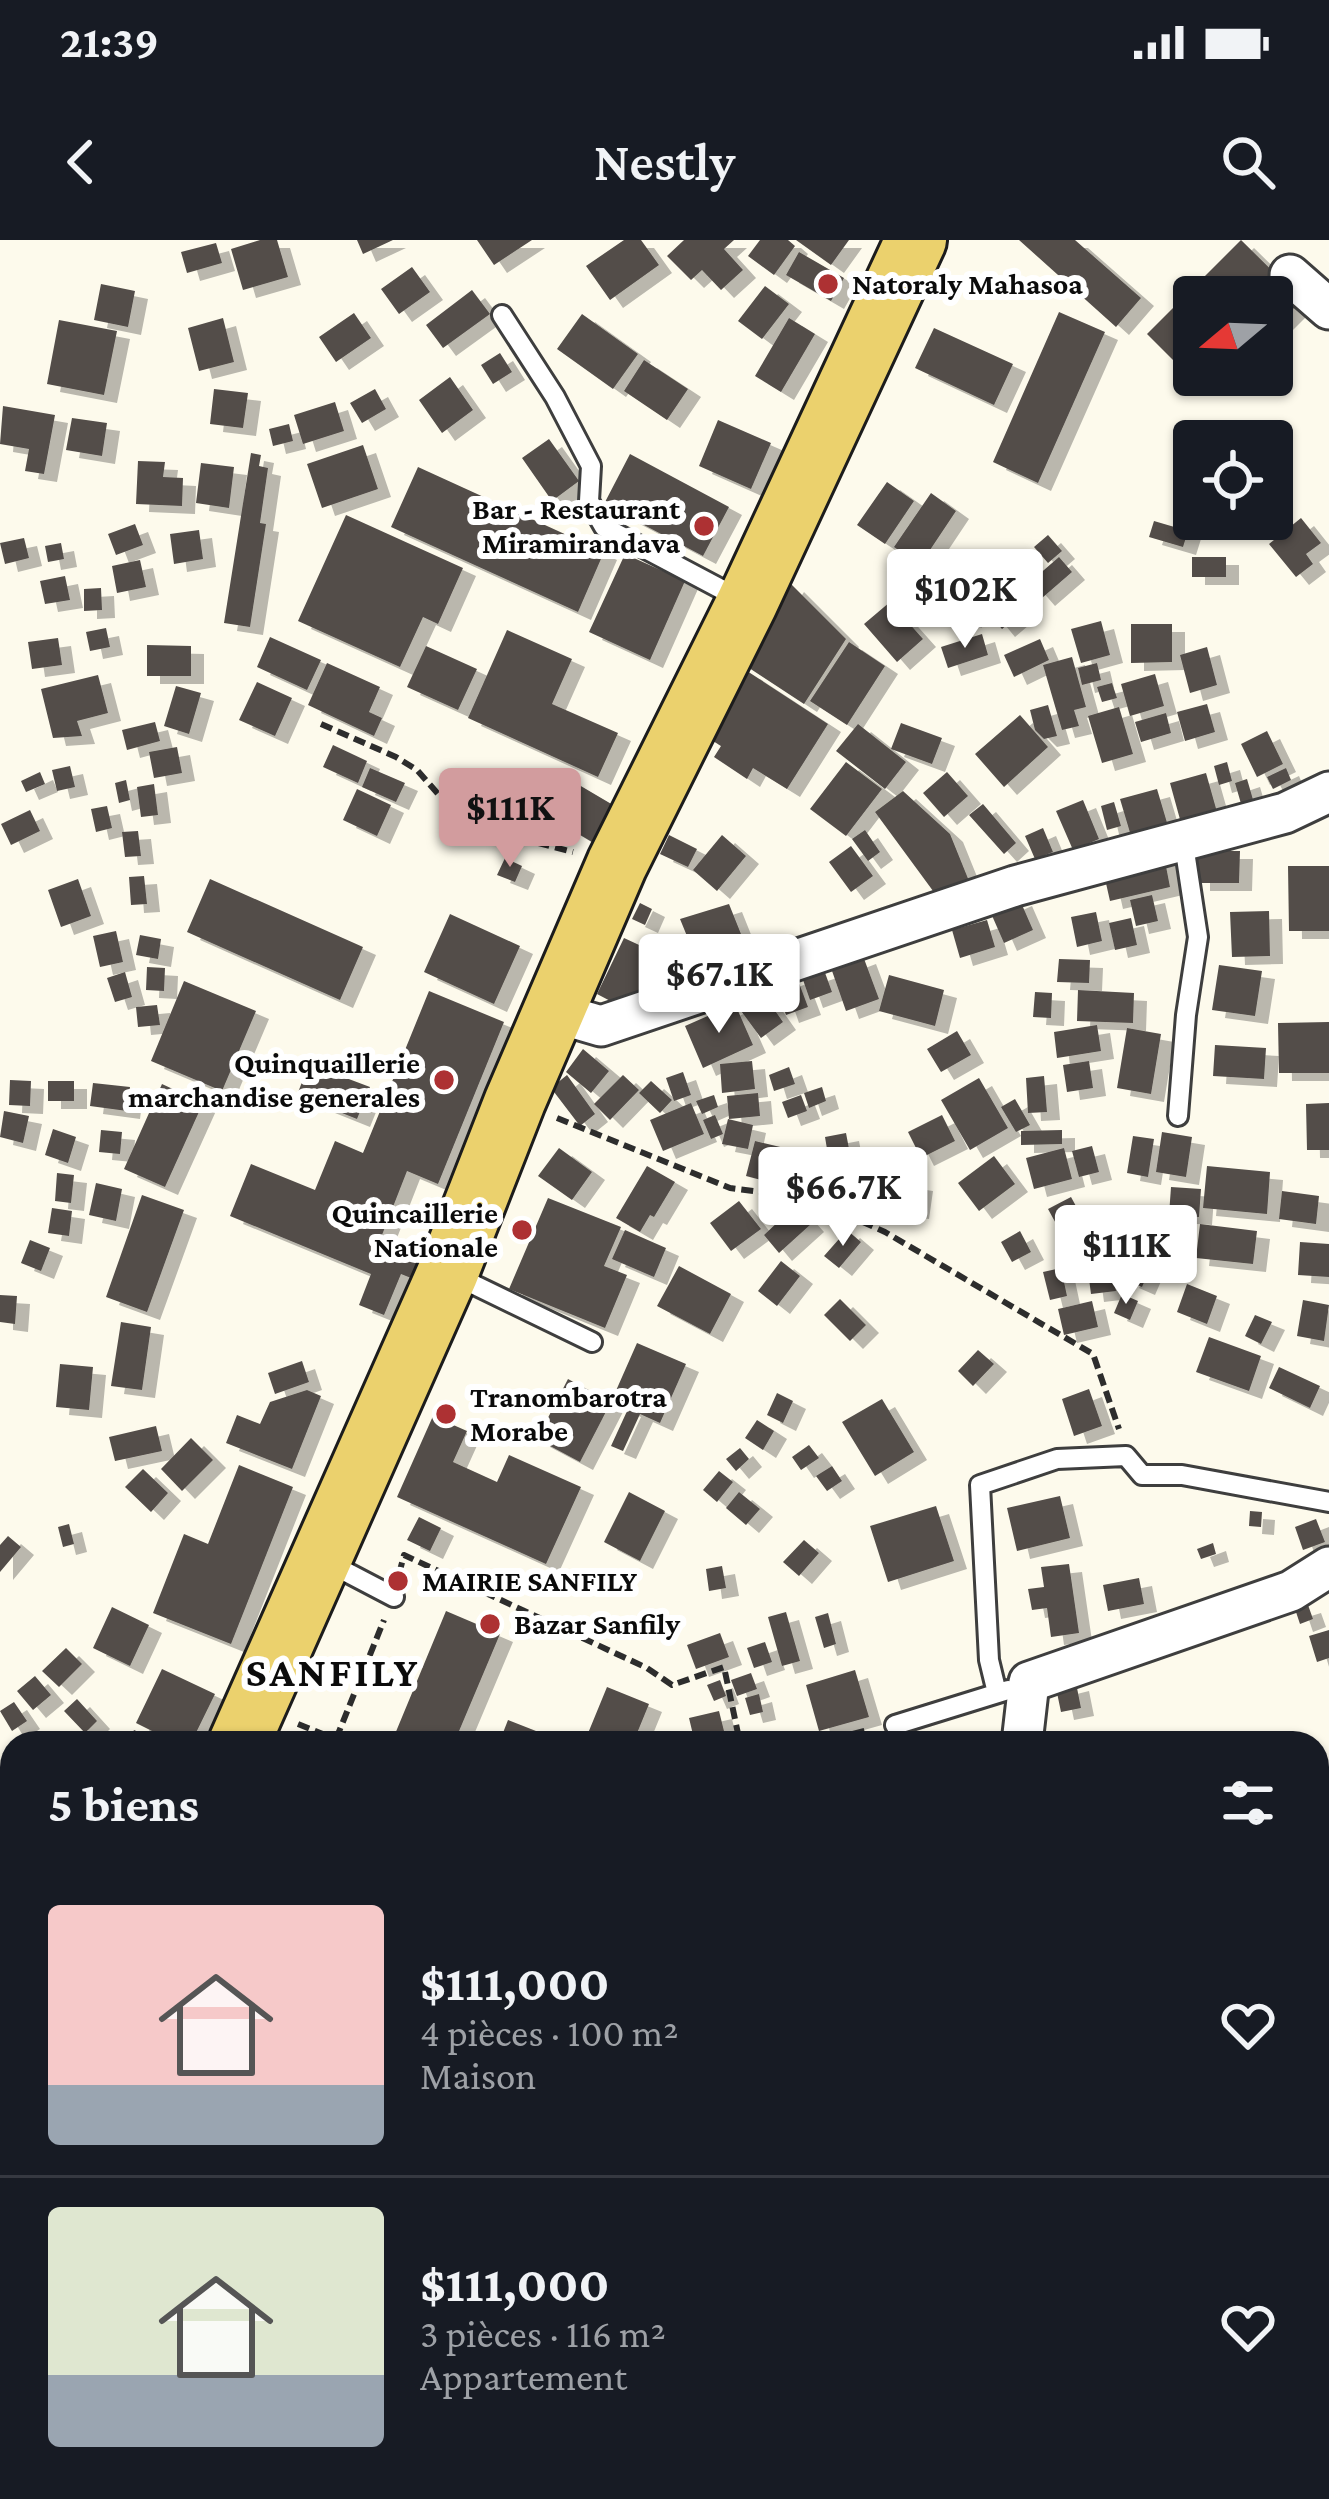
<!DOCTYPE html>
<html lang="fr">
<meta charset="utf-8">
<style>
:root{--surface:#171b24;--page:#20242c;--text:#f1f3f6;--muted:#9ea1a6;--line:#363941;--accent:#d29c9e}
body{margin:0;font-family:"Crimson Pro",serif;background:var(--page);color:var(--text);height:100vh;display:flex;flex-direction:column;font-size:45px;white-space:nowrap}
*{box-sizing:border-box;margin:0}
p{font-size:39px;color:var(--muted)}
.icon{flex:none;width:66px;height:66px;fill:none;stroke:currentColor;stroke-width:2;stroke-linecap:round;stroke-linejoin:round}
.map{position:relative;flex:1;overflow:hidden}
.side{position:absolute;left:0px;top:1491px;width:1329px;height:768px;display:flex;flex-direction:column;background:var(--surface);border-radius:36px 36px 0 0;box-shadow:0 3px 9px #0004}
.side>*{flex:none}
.needle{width:78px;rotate:251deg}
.buttons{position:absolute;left:1173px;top:36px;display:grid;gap:24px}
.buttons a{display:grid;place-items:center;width:120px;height:120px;border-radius:12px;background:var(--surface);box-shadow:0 3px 9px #0004;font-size:60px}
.price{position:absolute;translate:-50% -102px;padding:0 27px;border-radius:12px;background:#fff;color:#222;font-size:39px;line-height:78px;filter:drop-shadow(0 3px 6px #0008)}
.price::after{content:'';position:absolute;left:50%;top:72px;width:36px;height:27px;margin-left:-18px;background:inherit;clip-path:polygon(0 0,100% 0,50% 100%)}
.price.current{background:var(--accent);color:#111}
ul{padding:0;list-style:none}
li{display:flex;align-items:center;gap:36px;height:300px;padding:0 48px}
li+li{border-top:3px solid var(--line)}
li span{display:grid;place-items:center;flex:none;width:336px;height:240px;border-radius:12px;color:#555}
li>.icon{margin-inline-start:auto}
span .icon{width:144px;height:144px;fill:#fffc;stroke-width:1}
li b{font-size:51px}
h2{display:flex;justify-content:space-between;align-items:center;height:144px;padding:0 48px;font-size:51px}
.status{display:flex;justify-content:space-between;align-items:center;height:84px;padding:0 60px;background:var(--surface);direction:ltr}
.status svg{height:33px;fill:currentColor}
header{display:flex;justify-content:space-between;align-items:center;height:156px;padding:0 48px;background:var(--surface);font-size:54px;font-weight:600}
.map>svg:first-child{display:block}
</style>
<div class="status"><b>21:39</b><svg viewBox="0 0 49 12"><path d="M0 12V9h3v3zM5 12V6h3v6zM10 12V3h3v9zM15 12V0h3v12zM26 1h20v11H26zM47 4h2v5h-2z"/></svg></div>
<header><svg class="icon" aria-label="back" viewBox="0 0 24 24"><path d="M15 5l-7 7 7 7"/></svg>Nestly<svg class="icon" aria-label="search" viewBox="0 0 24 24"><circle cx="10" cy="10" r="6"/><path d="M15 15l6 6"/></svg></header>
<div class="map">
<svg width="1329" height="2259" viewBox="0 0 1329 2259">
<defs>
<filter id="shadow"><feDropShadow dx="13" dy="8" stdDeviation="0" flood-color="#0004"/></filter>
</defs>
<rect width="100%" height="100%" fill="#fdfaec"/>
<path fill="#534d49" filter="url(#shadow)" d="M260,0h17l11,37 -45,13 -12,-41z
M357,0h36l-30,14z
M477,0h55l-38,25z
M624,0h17l18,25 -49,35 -24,-34z
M684,0h50l-10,9 19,21 -22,20 -19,-20 -11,10 -24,-24z
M760,0h28l7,6 -21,29 -26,-19z
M796,0h53l-18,25z
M1019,0h56l66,58 -25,29z
M1241,0l61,60 -30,30v-33h-78v46l-19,19 -28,-28z
M216,3l6,20 -35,10 -6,-21z
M799,12l45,26 -13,23 -45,-26z
M412,27l18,25 -31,22 -18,-25z
M101,44l34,7 -7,36 -34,-7z
M765,46l24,18 -27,35 -24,-18z
M472,50l18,24 -47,34 -17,-23z
M1059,72l46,20 -67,151 -45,-21z
M354,73l17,25 -35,24 -17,-25z
M582,74l56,40 -25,35 -56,-40z
M223,78l11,44 -35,9 -11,-43z
M789,78l26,16 -34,58 -26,-16z
M59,80l58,11 -13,64 -57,-11z
M934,88l79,36 -19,41 -79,-37z
M500,113l12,19 -19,12 -12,-19z
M644,120l44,29 -21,31 -43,-29z
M450,137l23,33 -31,23 -23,-33z
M214,149l34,4 -5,35 -33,-4z
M375,149l11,20 -24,14 -12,-20z
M335,162l9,29 -41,13 -9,-29z
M3,166l52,9 -11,59 -19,-3 4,-22 -29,-5z
M72,178l35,5 -5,33 -36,-6z
M718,180l53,23 -20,46 -52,-23z
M289,184l4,17 -20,5 -4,-17z
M549,199l30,42 -27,20 -30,-43z
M363,205l15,44 -56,19 -15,-44z
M251,213l10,2 -2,11 9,2 -8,55 6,1 -16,103 -26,-4z
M630,214l99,53 -26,49 -99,-52z
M138,221l27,1 -2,15 20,1 -1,28 -46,-2z
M201,223l33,4 -5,41 -33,-5z
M418,227l186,85 -26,60 -187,-85z
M887,242l27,19 -29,43 -28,-19z
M931,253l25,18 -36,54 -26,-18z
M346,275l117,53 -25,56 -15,-7 -23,50 -102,-46z
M1301,278l20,25 -15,11 7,10 -17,13 -27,-33z
M1154,281l34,10 -5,16 -34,-10z
M135,284l8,21 -27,10 -8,-21z
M199,290l4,29 -29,5 -4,-30z
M1048,295l14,16 -14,12 -14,-16z
M24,298l5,20 -24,6 -5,-21z
M61,303l3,16 -16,3 -3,-16z
M957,313l38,44 -27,23 -38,-43z
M625,314l60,27 -35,79 -61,-28z
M1059,317l13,15 -30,26 -13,-15z
M1192,317h34v20h-34z
M140,320l6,27 -29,6 -5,-27z
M65,336l5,24 -25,4 -5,-23z
M791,344l55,55 -42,65 -64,-42z
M101,348l1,22 -18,1v-22z
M1015,349l14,17 -27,23 -14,-17z
M890,362l33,37 -26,23 -33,-38z
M1101,381l9,34 -29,8 -10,-34z
M1131,384h41v38l-41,1z
M106,388l4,19 -20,4 -4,-19z
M507,390l65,29 -20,45 66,29 -20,44 -130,-59z
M982,394l6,21 -40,13 -7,-21z
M270,397l51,23 -14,30 -50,-23z
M58,398l4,27 -30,4 -4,-27z
M1040,399l9,21 -35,17 -10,-22z
M849,402l36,24 -38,59 -37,-24z
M147,405l44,1v30h-44z
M426,406l51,23 -19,41 -51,-23z
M1207,407l10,38 -27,8 -10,-38z
M1072,417l14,50 -12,3 5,16 -17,4 -19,-65z
M327,423l53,24 -11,25 13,6 -8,18 -66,-31z
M1097,423l4,17 -19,5 -4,-17z
M747,431l81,53 -41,65 -34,-21 -6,11 -33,-22 7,-11 -16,-10z
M1155,434l9,32 -34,10 -9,-32z
M98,435l10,38 -31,8 5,15 -29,2 -12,-49z
M257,442l35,16 -17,38 -36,-16z
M1112,443l5,15 -15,4 -5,-15z
M176,446l25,7 -12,41 -25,-8z
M1207,464l8,28 -30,9 -8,-29z
M1048,465l9,31 -13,3 -9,-9 -5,-20z
M1119,467l14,47 -31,9 -14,-47z
M1166,473l5,20 -30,9 -6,-20z
M1020,475l28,32 -44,40 -29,-33z
M155,482l5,19 -33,9 -5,-20z
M901,483l41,15 -10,26 -41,-15z
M858,484l48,38 -21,27 -49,-38z
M1267,491l16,33 -26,13 -16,-33z
M333,505l34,16 -9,22 -35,-16z
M177,507l5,26 -28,5 -5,-26z
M846,522l36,27 -36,47 -36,-27z
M1227,522l5,19 -13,4 -5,-19z
M70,526l5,21 -18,4 -5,-21z
M370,528l35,15 -9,19 -34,-15z
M1286,528l5,12 -18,9 -6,-12z
M40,532l5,12 -19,8 -5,-11z
M557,532l56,33 -21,37 -57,-34z
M947,532l21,24 -24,21 -21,-24z
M1206,533l11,39 -36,11 -11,-40z
M1247,539l7,24 -12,4 -7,-24z
M126,540l4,20 -11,3 -4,-20z
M154,544l4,31 -17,2 -4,-30z
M357,549l34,16 -14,31 -34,-16z
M1157,549l11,37 -37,10 -11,-37z
M903,551l47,43 19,47 -33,14 -61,-83z
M1083,560l16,39 -26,11 -17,-39z
M1114,562l7,24 -14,4 -6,-24z
M983,564l33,39 -12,11 -35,-39z
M107,566l5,22 -16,4 -5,-23z
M30,570l10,21 -29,14 -10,-21z
M1043,588l10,24 -18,7 -10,-23z
M865,590l15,22 -12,9 -16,-22z
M138,591l3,25 -16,1 -3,-25z
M669,595l28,14 -9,18 -28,-13z
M722,595l24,21 -29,35 -24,-21z
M851,606l22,30 -22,16 -22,-30z
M1197,611h43l-1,32h-42z
M1164,616l6,31 -60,14 -7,-31z
M505,618l17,8 -7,16 -18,-7z
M1288,626h41v65h-40z
M144,636l3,28 -16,1 -2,-28z
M78,639l13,37 -30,11 -13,-37z
M210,639l153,68 -23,53 -153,-68z
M1152,655l6,26 -22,5 -6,-26z
M1019,658l14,32 -29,13 -14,-32z
M640,663l12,6 -7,16 -13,-6z
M729,664l14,35 -47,19 -16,-39z
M1269,671l1,45 -38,1 -2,-45z
M1096,672l6,29 -25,6 -6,-30z
M450,674l70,32 -26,58 -70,-32z
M1131,678l6,27 -22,5 -6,-27z
M987,680l8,27 -35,11 -8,-28z
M116,691l7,31 -23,5 -7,-31z
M140,695l21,4 -3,20 -22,-4z
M624,698l39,18 23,-9 10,27 -78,31 -21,-11z
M863,716l16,43 -33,12 -15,-43z
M1059,719l31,1 -1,23 -32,-1z
M1219,725l43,6 -7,45 -43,-6z
M147,727l18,1 -1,23 -18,-1z
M824,730l8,22 -22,8 -8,-23z
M125,732l7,25 -17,5 -8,-24z
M796,735l12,32 -22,8 -11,-32z
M889,735l55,15 -9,36 -56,-15z
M184,741l72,30 -34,80 -71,-30z
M759,748l24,34 -22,16 -25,-34z
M1078,750l56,3 -1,30 -56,-2z
M429,751l75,31 -66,162 -31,-13 -25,64 39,17 -10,26 -10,-4 -17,41 -25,-10 12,-31 -141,-58 21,-52 64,26 20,-49 28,12z
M1035,752l17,1 -1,25 -18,-1z
M735,764l18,41 -50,23 -18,-42z
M157,765l3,20 -22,2 -2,-20z
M1329,782v51h-50l-1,-50z
M1097,785l4,26 -44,7 -3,-26z
M1127,788l34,6 -10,60 -34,-6z
M957,791l14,24 -30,17 -14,-23z
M1215,805l51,3 -2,31 -51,-3z
M583,809l26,22 -18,22 -25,-21z
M752,821l3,28 -33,4 -2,-29z
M1089,821l4,27 -26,4 -4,-27z
M309,824l61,23 -13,32 -60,-24z
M789,827l6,17 -21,7 -5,-16z
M683,832l8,23 -17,6 -8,-23z
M567,835l28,39 -15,12 -29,-38z
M623,835l16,15 -29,30 -16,-16z
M1044,836l3,36 -19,1 -2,-35z
M979,838l29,50 -38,22 -29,-50z
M10,840l21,1 -1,25 -21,-1z
M48,841h26v20h-26z
M651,841l21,19 -12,13 -21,-20z
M93,843l37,4 -3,24 -37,-5z
M162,844l41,19 -38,84 -41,-18z
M822,847l4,14 -17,7 -5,-15z
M758,853l2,23 -31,3 -2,-23z
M714,855l4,12 -16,7 -6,-13z
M801,855l6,16 -19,7 -6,-16z
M1015,859l15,26 -14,7 -15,-25z
M691,863l13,31 -41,17 -13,-31z
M1329,863v47h-22l-1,-46z
M4,871l25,5 -6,27 -23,-6z
M715,875l8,19 -12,5 -8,-19z
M942,875l13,26 -34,17 -13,-26z
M728,879l25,6 -5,24 -26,-5z
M53,889l23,8 -8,26 -23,-8z
M101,890l21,2 -2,22 -21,-2z
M1062,890v14l-41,1v-14z
M1162,892l30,5 -6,40 -30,-5z
M846,893l7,37 -22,3 -6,-36z
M1133,896l21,3 -6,38 -21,-4z
M755,901l38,9 -9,36 -38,-10z
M1092,906l7,26 -20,5 -7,-26z
M559,908l33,24 -20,28 -34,-24z
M1064,908l8,31 -38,10 -8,-31z
M994,916l21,28 -36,27 -21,-28z
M647,926l28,16 -21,35 -4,-2 -10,17 -24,-14z
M1207,926l63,6 -3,42 -64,-6z
M57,933l17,2 -3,28 -16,-2z
M865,937l8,22 -28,10 -8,-21z
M880,937l40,6 -4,28 -40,-6z
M96,943l26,6 -6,32 -27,-6z
M1171,947l30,2 -2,28 -30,-2z
M1282,951l37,5 -3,28 -37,-5z
M142,955l42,15 -37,102 -41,-15z
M1071,957l29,53 -23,12 -29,-53z
M548,958l73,29 -17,39 23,9 -22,53 -96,-39z
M739,961l22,28 -30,22 -21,-28z
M795,966l16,18 -32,29 -15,-18z
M52,968l20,3 -3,25 -21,-3z
M1200,984l57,7 -4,33 -57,-6z
M625,990l41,18 -12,29 -42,-18z
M847,990l14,12 -22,26 -15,-12z
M1150,990l28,7 -7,30 -28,-6z
M1020,991l11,21 -19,10 -11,-20z
M30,1000l20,8 -9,23 -20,-8z
M1300,1002l29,2v33l-31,-2z
M781,1021l19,15 -23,30 -19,-15z
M1111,1021l5,30 -25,3 -4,-30z
M1134,1024l15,7 -7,16 -16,-7z
M679,1026l52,28 -21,40 -53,-28z
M1061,1028l6,28 -17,4 -7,-28z
M1187,1044l30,12 -10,28 -30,-12z
M1122,1054l16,7 -8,19 -16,-7z
M0,1055l17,1 -2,28 -15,-2z
M840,1059l26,26 -16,16 -26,-26z
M1303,1060l26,5 -5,36 -27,-5z
M1092,1061l6,26 -34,8 -6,-26z
M1255,1075l17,7 -11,22 -16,-8z
M121,1082l30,5 -9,63 -31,-4z
M1209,1097l52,19 -12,35 -53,-19z
M637,1103l49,21 -26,59 -20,-9 -17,37 -12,-5 17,-37 -17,-7z
M978,1110l16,14 -21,22 -15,-15z
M302,1121l7,21 -34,12 -7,-21z
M60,1124l33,3 -4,43 -33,-3z
M1279,1127l41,19 -10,22 -41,-20z
M568,1139l43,23 -31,60 -43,-23z
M1089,1149l13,37 -28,10 -12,-37z
M307,1150l14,6 -29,73 -66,-26 11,-28 23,9 10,-22z
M777,1153l16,8 -10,22 -16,-8z
M882,1159l32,53 -39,24 -33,-54z
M433,1176l34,15 -14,31 44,20 12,-27 72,32 -35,77 -149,-67z
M757,1180l17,11 -11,19 -18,-12z
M156,1186l6,25 -47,10 -6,-24z
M191,1198l22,22 -31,31 -21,-22z
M809,1205l10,13 -18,12 -9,-13z
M740,1208l9,11 -13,12 -10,-12z
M239,1225l54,22 -62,157 -78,-31 31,-79 24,10z
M832,1226l10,15 -15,10 -11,-15z
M143,1229l25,24 -17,19 -26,-25z
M719,1231l14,11 -16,20 -14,-12z
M629,1252l36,19 -25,50 -36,-19z
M739,1252l21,17 -14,16 -20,-17z
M1060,1256l10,42 -53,13 -10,-43z
M936,1266l18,55 -66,21 -18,-56z
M1250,1271l12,1 -1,15 -12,-1z
M419,1277l22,11 -11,23 -23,-11z
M1316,1279l9,23 -22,8 -8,-23z
M69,1284l5,20 -11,3 -5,-20z
M8,1296l13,11 -21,25v-27z
M804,1300l15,13 -20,23 -16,-14z
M1213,1303l3,11 -15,5 -4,-10z
M1069,1324l10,69 -28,4 -4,-29 -15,2 -4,-21 16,-2 -3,-20z
M722,1326l4,22 -17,3 -3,-22z
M1139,1338l5,26 -36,7 -5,-26z
M1308,1365l5,14 -13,5 -5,-15z
M112,1367l37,18 -19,41 -37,-18z
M446,1371l54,23 -46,109h-38l-21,-9z
M786,1372l14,49 -18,5 -14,-49z
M828,1373l8,31 -12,4 -9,-31z
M1329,1390v28l-12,4 -8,-26z
M720,1393l9,24 -33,12 -9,-24z
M765,1402l7,20 -18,6 -7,-20z
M66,1408l16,16 -23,23 -17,-16z
M162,1429l53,25 -24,49h-15l-40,-20z
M855,1430l14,47 -50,14 -13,-46z
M751,1433l6,16 -20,7 -6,-16z
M35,1436l16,19 -18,15 -16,-19z
M720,1440l6,16 -12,5 -7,-16z
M1076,1443l5,25 -20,4 -5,-24z
M607,1447l42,17 -16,39h-49z
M759,1454l4,18 -13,3 -5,-17z
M77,1459l20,22 -12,12 -21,-22z
M14,1462l13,19 -15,10 -12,-20z
M719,1471l8,32h-32l-6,-25z
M508,1480l28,11 -5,12h-32z
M134,1490l29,13h-35z
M1329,1569v46l-12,3v-45z
M1317,1902l12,16 -12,11z
M0,2207l12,6v34h12l-6,12 -18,-4z
M111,2247h73l-16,12h-48z
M218,2247h48l3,3 -8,9h-30z
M386,2247h48l-3,12z
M475,2247h57l-10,9 -8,-8 -12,11h-40z
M541,2247h57l-11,12h-57z
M940,2247h43l-38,12z
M992,2247h96l-28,12h-63z"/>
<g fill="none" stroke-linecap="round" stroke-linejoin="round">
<g stroke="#3e3e3e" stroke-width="24">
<path id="lane" d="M502,75l53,82 36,69 -2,35 15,26 134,71
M1178,876l8,-101 12,-78 -15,-99
M456,1036l136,66
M329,1323l65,34
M997,1453l-8,-33 -9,-175 77,-26 69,-3 16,19h40l147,27
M895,1485l113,-35"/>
</g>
<g stroke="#3e3e3e" stroke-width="45">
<path id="street" d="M1290,35l39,34
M553,772l48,14 414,-140 270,-73 44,-21
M1022,1503l7,-61 262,-91 38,-24"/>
</g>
<g stroke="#2d2d2d" stroke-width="60">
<path id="secondary" d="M0,1823l12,4
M878,2247l5,12"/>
</g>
<g stroke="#1c1c1c" stroke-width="66">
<path id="primary" d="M239,1503l209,-471 67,-171 102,-237 130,-261 169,-363
M0,2053l12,-27"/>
</g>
<path stroke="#2d2d2d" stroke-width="6" stroke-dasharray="12 6" stroke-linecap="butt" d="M321,484l75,33 21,13 36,41 47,22 73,19
M557,878l173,70 80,10 75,34 208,122 26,75
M399,1334l5,-19 243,113 25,17 52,-18 16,76
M298,1484l47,19
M336,1499l48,-119
M818,1503l50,-13"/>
<use href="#lane" stroke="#fff" stroke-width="18"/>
<use href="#street" stroke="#fff" stroke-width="39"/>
<use href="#secondary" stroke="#f7f1ad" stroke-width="54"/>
<use href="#primary" stroke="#ebd16d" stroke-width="60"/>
</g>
<g fill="#ad3133" stroke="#fff" stroke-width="4.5">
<circle cx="828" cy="44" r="12"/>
<circle cx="704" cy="286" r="12"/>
<circle cx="444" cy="840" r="12"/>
<circle cx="522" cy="990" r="12"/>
<circle cx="446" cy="1174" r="12"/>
<circle cx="398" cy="1341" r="12"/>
<circle cx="490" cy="1384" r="12"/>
</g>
<g text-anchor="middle" stroke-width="12" stroke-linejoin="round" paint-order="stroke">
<g font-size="30" font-weight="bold" fill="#0b0b0b" stroke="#fff" text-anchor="start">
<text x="852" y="54">Natoraly Mahasoa</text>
<text x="680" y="279" text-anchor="end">Bar - Restaurant<tspan x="680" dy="34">Miramirandava</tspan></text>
<text x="420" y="833" text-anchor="end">Quinquaillerie<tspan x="420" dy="34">marchandise generales</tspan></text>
<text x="498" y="983" text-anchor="end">Quincaillerie<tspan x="498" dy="34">Nationale</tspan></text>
<text x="470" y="1167">Tranombarotra<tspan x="470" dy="34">Morabe</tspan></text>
<text x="422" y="1351">MAIRIE SANFILY</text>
<text x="514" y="1394">Bazar Sanfily</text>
</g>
<g font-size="42" font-weight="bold" letter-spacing="3" fill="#0b0b0b" stroke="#fff">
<text x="333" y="1446">SANFILY</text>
</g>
</g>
</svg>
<div class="buttons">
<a><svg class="needle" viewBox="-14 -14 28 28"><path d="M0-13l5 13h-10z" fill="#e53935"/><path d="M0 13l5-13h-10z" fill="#9ea1a6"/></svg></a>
<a><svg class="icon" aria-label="locate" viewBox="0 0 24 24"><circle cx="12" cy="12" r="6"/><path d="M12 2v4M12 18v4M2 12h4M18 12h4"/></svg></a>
</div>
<b class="price" style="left:965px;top:411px">$102K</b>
<b class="price current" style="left:510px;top:630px">$111K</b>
<b class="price" style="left:719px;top:796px">$67.1K</b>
<b class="price" style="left:843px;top:1009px">$66.7K</b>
<b class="price" style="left:1126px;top:1067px">$111K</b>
<section class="side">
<h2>5 biens<svg class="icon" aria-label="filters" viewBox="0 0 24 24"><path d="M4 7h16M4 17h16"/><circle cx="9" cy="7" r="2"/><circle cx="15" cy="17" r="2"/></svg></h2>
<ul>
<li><span style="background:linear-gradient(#f6c9c9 75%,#9aa5b1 0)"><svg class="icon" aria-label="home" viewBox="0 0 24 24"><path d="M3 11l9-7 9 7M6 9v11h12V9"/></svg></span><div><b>$111,000</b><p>4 pièces · 100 m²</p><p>Maison</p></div><svg class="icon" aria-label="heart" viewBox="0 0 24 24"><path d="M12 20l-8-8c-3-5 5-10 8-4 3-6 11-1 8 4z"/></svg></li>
<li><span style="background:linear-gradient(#dfe7d0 70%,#9aa5b1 0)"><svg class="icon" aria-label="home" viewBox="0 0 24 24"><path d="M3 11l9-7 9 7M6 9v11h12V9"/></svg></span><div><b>$111,000</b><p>3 pièces · 116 m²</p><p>Appartement</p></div><svg class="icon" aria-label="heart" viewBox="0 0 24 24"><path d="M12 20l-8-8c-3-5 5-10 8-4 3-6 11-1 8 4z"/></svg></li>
</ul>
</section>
</div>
